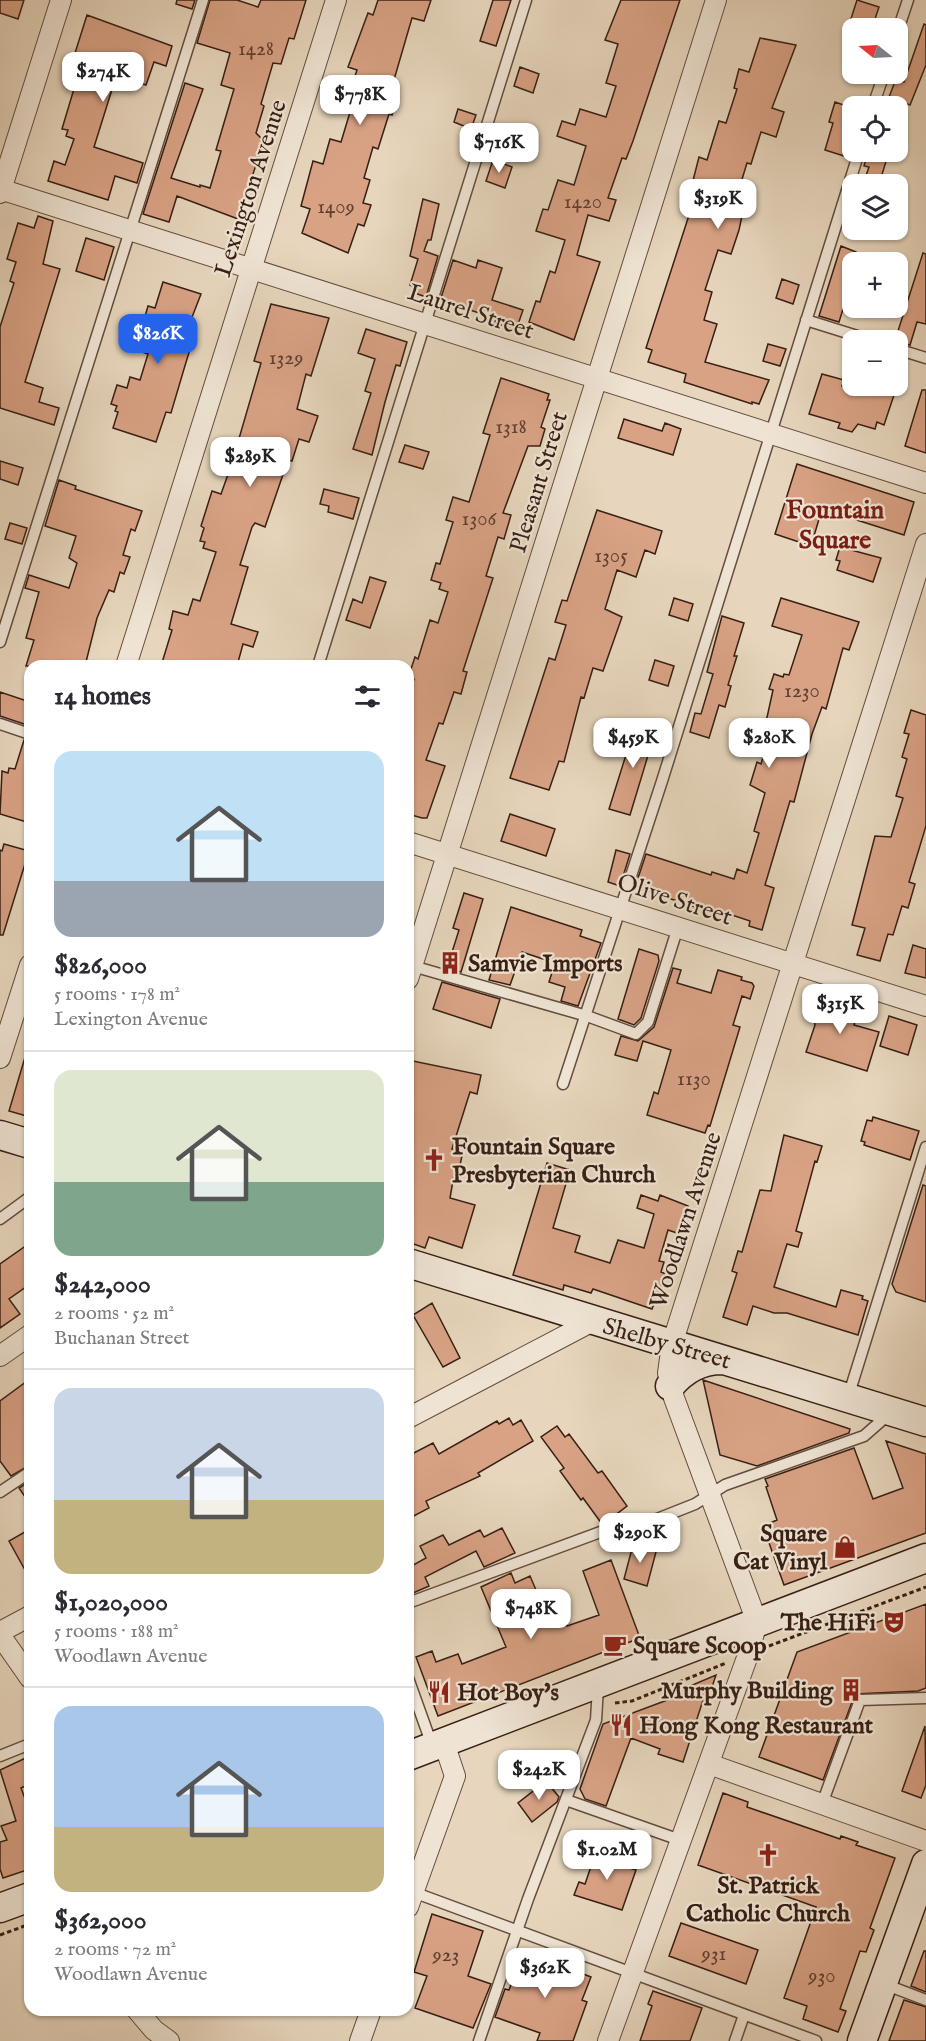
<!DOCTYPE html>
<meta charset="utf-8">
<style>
:root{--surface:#fff;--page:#f2f2f3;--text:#2b2b33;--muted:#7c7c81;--line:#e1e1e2;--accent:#2563eb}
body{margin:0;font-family:"IM FELL English",serif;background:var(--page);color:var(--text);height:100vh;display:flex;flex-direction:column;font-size:22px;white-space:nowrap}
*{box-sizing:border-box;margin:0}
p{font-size:20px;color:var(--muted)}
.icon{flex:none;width:33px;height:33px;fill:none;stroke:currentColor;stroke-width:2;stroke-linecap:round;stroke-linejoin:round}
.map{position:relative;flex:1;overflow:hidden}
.drawer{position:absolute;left:24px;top:660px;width:390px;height:1356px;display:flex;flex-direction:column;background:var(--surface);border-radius:18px;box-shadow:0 2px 4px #0004}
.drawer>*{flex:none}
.needle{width:39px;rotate:288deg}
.tools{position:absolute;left:842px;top:18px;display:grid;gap:12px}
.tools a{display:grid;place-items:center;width:66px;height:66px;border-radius:12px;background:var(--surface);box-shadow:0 2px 4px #0004;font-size:30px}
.price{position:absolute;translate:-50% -51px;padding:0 14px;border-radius:12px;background:#fff;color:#222;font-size:20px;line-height:39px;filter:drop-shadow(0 2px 3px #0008)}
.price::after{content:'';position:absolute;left:50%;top:36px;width:18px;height:14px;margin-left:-9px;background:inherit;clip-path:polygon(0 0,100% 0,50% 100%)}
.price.active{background:var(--accent);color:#fff}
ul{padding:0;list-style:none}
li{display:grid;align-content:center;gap:12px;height:318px;padding:0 30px}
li+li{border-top:2px solid var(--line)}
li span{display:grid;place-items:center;height:186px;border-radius:18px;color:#555}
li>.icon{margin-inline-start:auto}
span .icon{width:108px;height:108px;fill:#fffc;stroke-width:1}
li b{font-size:26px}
h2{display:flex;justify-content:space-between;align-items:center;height:72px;padding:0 30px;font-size:26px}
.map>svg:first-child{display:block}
</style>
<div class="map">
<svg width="926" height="2041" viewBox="0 0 926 2041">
<rect width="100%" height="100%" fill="#e7d6bd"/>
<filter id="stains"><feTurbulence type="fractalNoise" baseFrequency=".00333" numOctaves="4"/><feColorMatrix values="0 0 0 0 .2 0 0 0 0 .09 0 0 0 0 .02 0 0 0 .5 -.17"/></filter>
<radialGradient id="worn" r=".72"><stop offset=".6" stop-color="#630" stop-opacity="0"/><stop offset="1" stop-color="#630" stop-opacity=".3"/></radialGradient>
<path fill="#d9a285" stroke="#371f14" stroke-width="1.5" d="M0,0h24l-6,19 -18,-6z
M177,0h18l-3,9 -16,-5z
M210,0h27l21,7 3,-7h45l-12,39 -5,-1 -8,26 -8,-1 -12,41 3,2 -8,27 8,8 -26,78 -61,-23 -8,26 -26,-8 42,-131 18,6 -32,89 29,9v-2l10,3 11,-37 -5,-1 18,-61 -13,-4 9,-32 -33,-10z
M378,0h53l-7,21 -12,-3 -21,72 8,3 -7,22 -3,-1 -11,35 -5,-2 -9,31 6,2 -7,23 8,2 -7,21 -6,-2 -10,29 -46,-20 8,-24 -9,-3 12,-45 10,3 7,-25 11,3 13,-43 -6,-2 9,-27 -9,-3 20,-54 5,2z
M493,0h18l-15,46 -16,-5z
M621,0h59l-47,141 -7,18 -4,-1 -14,40 8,2 -7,21 -21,-6 -11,40 23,7 -26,78 -45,-18 7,-21 4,1 10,-31 5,2 10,-33 -29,-9 7,-22 5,1 10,-30 16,5 12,-39 -29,-10 5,-15 13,4 5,-16 26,8 10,-31 -10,-3 12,-39 -13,-4z
M857,0l22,7 -7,21h-24z
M87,15l85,31 -6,20 -12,-4 -8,23 -22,-7 -3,7 -7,-2 -20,64 49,16 -6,20 -22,-7 -7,24 -60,-19 6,-20 11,4 9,-26 -8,-3 2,-6 -6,-1 17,-57 -9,-3z
M924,24l2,1v40l-16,40 -21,-8 7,-18 8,3z
M760,38l36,7 -24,63 12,4 -8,25 -15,-5 -10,32 -4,-1 -11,36 9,3 -6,28 -8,24 -13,-4 -13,40 7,2 -8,28 13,4 -12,38 64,18 -10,24 -7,-2v2l-68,-22 2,-8 -38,-12 4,-12 -6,-2 45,-139 -5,-1 13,-51 8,3 12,-39 7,2 11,-34 -3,-1 5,-19 10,3z
M520,67l19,7 -6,19 -19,-7z
M835,102l17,6 -6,26 5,1 -7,21 -19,-6 8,-27 -4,-1z
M458,109l18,6 -5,14 -17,-7z
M868,152h21l-10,32h-16l6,-17 -5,-1z
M493,160l19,7 -7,21 -19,-7z
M423,199l16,5 -8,36h-3l-4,11 14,5 -12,41 -14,-5 2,-5 -4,-2 8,-26 -8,-3z
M38,216l15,5 -10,43 17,5 -35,113 18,6 -4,14 20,6 -5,17 -54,-17v-81l14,-44 -4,-2 6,-19 -9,-3 11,-36 16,5z
M86,238l28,9 -10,33 -28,-9z
M841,246l15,6 -8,22 4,2v4l-13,42 -20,-6z
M923,253l3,1v70l-9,-2 -7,23 -13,-3v-8z
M453,260l23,8 2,-8 24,8 -10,32 31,10 -7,20 -21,-7 1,-5 -56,-17z
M782,279l17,6 -6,19 -17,-6z
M163,282l38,12 -19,49 9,3 -7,23 -13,44 -5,-1 -10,30 -43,-14 5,-16 -3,-1 2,-5 -6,-2 6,-19 10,3 3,-11 10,3 8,-26 -6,-2 7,-23 -7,-2 6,-21 7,2z
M271,304l58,14 -18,58 -5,-2 -9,35 21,7 -9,26 -10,-3 -7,22 -4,-1 -23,67 -10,-4 -3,4 -12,38 8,2 -17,57 27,8 -5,15 -10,-3 -6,22h-76l11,-36 -3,-1 4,-18 15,4 5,-16 7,2 16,-49 -13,-4 2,-6 -5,-1 4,-13 -3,-2 11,-35 9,3 10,-28 30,-103 -7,-2z
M366,329l41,13 -7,24 -4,-1 -11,37 -13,53 -19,-6 18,-56 -6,-2 10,-32 -17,-6z
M768,344l18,5 -6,17 -17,-5z
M897,357l8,2 -5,16h-3z
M822,374l22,6 -2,6h55l-13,39 -7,-3 -2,7 -17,-5 -6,8 -14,-4 2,-5 -31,-9z
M501,378l48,16 -2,6h3l-9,27 4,2 -5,17h-12l-25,67 8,2 -7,24 -6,-2 -12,39 7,2 -30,93 4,1 -6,22 -7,-2 -11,32 -4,-1 -13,37 19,6 -18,52h-5l-14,-4v-116l6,-19 -6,-1 7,-21 3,2 12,-39 8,3 10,-31 -9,-3 2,-6 -10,-3 5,-17 4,1 13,-42 -7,-2 7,-23 16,5 21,-67 -7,-2z
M922,390h4v63l-21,-7z
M624,419l38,12 3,-8 16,6 -8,26 -55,-17z
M405,445l24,7 -6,17 -24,-7z
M0,461l23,7 -5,17 -18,-6z
M797,464l117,38 -10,33 -82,-26 -11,37 -36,-12z
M59,480l17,6 -1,3 67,22 -7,20 -4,-2 -8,26 7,2 -6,17 -4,-2 -6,20 -5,-2 -12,28 -12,48h-59l8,-26 -8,-2 13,-46 -14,-4 4,-13 40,13 8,-25 -8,-5 7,-22 -31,-10z
M324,489l35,9 -6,21 -25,-7 1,-6 -9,-2z
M597,510l65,21 -7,23 -10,-4 -9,27 -19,-7 -12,39 17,8 -19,54 -10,-3 -9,30 -3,-1 -17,65 -5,-1 -10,29 -39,-12 39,-120 6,2 11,-35 -11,-3 7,-22 5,1z
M10,523l17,5 -5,16 -17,-5z
M840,547l41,11 -8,24 -36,-12 3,-9 -4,-1z
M370,577l16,5 -16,46 -24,-8 7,-21 9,4z
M674,598l19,6 -5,17 -19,-6z
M781,598l78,24 -10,28 -6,-2 -17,61 -4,-2 -10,27 -18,68 -4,-1 -25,84 9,3 -12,42 -13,-4 1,-5 -33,-11 -1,4 -81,-27 11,-33 65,21 1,-3 22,7 3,-10 10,4 12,-40 -5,-2 11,-38 -15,-8 7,-23 4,2 12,-40 -7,-2 7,-32 -4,-1 5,-15 9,3 1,-3 5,1 13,-40 -30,-9z
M722,616l22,7 -10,33h3l-9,29 3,1 -6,21 -6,-2 -10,33 -19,-6 5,-19 6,1 12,-40 -6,-2z
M655,660l19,6 -6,20 -19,-6z
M0,692l30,10v24l-30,-10z
M911,710l15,5v111l-17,56 6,2 -7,24 -6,-2 -9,29 -5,-1 -8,27 -23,-6 8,-27 -13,-3 23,-89 16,1 12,-39 -7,-2 11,-37 -5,-2 7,-23 -5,-1z
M636,723l20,6 -26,86 -21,-6z
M24,740l6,1v82l-30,-9 2,-43 6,2 1,-5 6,1z
M510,814l45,15 -9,27 -45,-15z
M4,844l25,7 -26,84h-3v-85l2,1z
M616,850l14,4 -10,32 -12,-4z
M464,893l19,6 -22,73 -14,-4 12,-38 -6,-2z
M511,907l71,23 -2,6 21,7 -23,63 -17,-5 4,-14 -16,-5 6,-19 -33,-11 -12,33 -21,-5z
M913,945l13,4v29l-21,-5z
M639,949l19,6 1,6 -18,57 -7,7 -16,-6z
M673,968l8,2 -4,13 34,10 7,-23 24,7 -1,3 11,3 2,3 -4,13 -8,-3 -9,29 7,2 -30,99 -2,-1 -3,8 -58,-18 7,-23 4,2 13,-44 -28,-9 -6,20 -22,-6 6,-19 17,5 16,-14z
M442,982l58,17 -9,29 -58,-19z
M813,998l46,11 -5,16 25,7 -12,39 -61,-19 9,-27 -1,-5 -7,-2z
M889,1016l28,9 -9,30 -28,-9z
M26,1054l4,1v62l-21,-6z
M408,1060l73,15 -4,19 -7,-2 -18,57 11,2 -4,19 -4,-1 -5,29 25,7 -13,43 -33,-11 -4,11 -17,-6v-150l4,-13 -4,-1z
M873,1117l46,14 -9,29 -46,-15 1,-3 -4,-1 6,-21 5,1z
M784,1135l38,11 -5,16 -2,-1 -19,70 6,2 -4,14 -11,-3 -13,43 62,20 5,-17 22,6 -1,3 6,2 -10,34 -71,-22h-13l-21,-7 -6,19 -24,-8 14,-44 -5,-2 6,-20 4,1 18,-62 11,1z
M547,1163l23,7 -17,58 27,8 -5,16 35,11 8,-23 26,8 10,-34 -17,-6 4,-13 17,6 2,-6 28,11 -11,27 -9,-3 -9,31 5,1 -3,10 5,2 -14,35 -59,-20 -2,4 -27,-8 -1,5 -50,-15z
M923,1185l3,1v116l-30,-10 -4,-8z
M30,1243v41l-21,15 11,15 -20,14v-64z
M432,1303l28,55 -17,9 -30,-52z
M30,1379v86l-19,11 -11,-15v-60z
M703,1380l147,49 -1,4 -92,33 -37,-11z
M509,1418l4,7 8,-5 12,21 -55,32 2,3 -54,25 3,7 -21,11v-63l25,-13 6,11 58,-33 2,3z
M557,1426l8,11 4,-3 29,39 4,-2 25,35 -21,16 -4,2 -19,-26 -2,2 -21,-29 4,-3 -23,-31z
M886,1441l40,13v79l-142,52 -21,-59 14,-6 -11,-33 2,-1 -3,-7 89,-31 19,51 30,-11z
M30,1481v23l-11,-16z
M502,1528l13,25 -31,14 -8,-16 -51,26 4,9 -16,7 -5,-10v-15l18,-10 -6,-12 23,-11 6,10 31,-15 4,7z
M30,1529v50l-21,-38z
M634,1541l23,7 -10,38 -23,-7z
M611,1560l29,78 -202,78 -22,-59 16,-6 4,11 22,-8 4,10 44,-17 -25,-60 30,-14 4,10 15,-7 20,47 14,-5 3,8 32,-11 -16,-44z
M926,1604v84l-8,3 -63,3 -32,86 -64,-23 38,-105z
M716,1675l-7,21 -4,-2 -22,68 -25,-8 2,-5 -29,-11 -25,68 -21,-7 -5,-10 23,-65 75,-28 -2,-4z
M925,1726l1,59 -5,13 -19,-7z
M30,1756v28l-9,4 9,24v57l-27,9 -3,-9v-27l7,-2 -6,-14 15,-5 -16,-51z
M546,1781l13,16 -2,5 -25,20 -14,-19z
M723,1793l25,9 -1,5 93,32 1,-3 17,6 -2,3 39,13 -25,70 4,2 -8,22 -6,-1 -20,58 6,2 -8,21 -35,-13 4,-13 -23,-8 32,-91 -118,-42z
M597,1849l30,10 -3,7 12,4 -14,40 -48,-15 5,-13 6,2z
M432,1914l51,17 -15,45 23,8 -18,44 -58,-20 12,-32 -13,-4z
M681,1923l77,27 -12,34 -77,-28z
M524,1951l67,26 -9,23 5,2 -14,39h-36l3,-8 -45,-16 10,-28 4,1z
M924,1951h2v41l-15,-6z
M653,1991l49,17 -12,33h-50l12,-35 -4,-2z
M904,2000l22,7v34h-37z"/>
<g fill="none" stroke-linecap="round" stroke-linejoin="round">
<g stroke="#634d3e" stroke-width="13">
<path id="lane" d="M897,33l11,-33
M873,106l11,-32
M806,320l64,20
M897,349l29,9
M0,642l203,-642
M318,666l208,-666
M0,724l30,10
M409,965l178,51 49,18 12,-12 30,-95
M563,1084l99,-303 197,-629
M0,1219l30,-22
M848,1397l78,-250
M0,1492l30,-20
M408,1603l225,-83 19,1 43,-17 30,-19 139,-49 25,-22
M408,1678l24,67
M0,1756l30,-12
M566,1800l114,40
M822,1804l38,-104 66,-2
M413,1892l403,149
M884,1984l42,16
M479,2041l49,-142 68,-179 2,-33
M735,2041l9,-26"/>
</g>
<g stroke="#634d3e" stroke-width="22">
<path id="street" d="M0,189l926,294
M0,193l61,-193
M126,666l210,-666
M408,842l518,164
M408,979l308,-979
M0,1058l30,-93
M0,1356l30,-21
M408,1418l185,-97
M0,1632l30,-16
M0,1635l30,43
M709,1764l217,77
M408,1907l47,-131 -11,-33
M137,2010l17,20 15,11
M360,2041l11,-31
M608,2041l140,-386 9,-33 -83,-224 -6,-25 4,-29 254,-800"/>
</g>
<g stroke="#371f14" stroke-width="31">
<path id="secondary" d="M0,1135l30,9
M408,1263l518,159
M670,1386c14,-17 31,-26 52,-26
M408,1756l518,-198
M0,1908l30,-11
M862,2041l64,-177"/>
</g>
<path stroke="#371f14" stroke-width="3" stroke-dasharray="4.5 3" stroke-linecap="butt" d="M769,1646l157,-59
M615,1703l17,-2 94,-38
M0,1935l30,-11"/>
<use href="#lane" stroke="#efe4d4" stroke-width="10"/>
<use href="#street" stroke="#efe4d4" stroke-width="20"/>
<use href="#secondary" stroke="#efe4d4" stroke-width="28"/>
</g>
<defs>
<g id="building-bare" transform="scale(1.8)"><path d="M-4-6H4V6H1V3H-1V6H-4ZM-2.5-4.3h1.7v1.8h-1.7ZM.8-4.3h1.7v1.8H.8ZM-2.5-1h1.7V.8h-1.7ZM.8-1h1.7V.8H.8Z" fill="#8f2418" stroke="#efe4d4" stroke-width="2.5" paint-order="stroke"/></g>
<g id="church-bare" transform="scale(1.8)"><path d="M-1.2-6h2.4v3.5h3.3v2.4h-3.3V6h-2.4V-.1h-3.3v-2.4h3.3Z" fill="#8f2418" stroke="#efe4d4" stroke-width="2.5" paint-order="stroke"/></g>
<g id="shop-bare" transform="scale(1.8)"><path d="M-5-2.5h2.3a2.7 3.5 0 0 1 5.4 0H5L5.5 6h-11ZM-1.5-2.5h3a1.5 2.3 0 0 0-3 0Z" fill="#8f2418" stroke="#efe4d4" stroke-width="2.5" paint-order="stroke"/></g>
<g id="theatre-bare" transform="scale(1.8)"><path d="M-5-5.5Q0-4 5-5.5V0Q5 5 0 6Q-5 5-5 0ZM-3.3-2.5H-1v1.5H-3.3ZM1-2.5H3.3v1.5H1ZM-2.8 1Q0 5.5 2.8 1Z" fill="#8f2418" stroke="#efe4d4" stroke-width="2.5" paint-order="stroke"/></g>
<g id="cafe-bare" transform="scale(1.8)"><path d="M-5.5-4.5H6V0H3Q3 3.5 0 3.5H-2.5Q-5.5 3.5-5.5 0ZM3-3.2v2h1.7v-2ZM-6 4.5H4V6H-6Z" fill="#8f2418" stroke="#efe4d4" stroke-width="2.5" paint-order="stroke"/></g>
<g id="restaurant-bare" transform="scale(1.8)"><path d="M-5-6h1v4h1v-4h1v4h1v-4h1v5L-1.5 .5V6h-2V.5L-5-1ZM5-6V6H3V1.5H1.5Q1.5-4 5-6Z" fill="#8f2418" stroke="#efe4d4" stroke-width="2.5" paint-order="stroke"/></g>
</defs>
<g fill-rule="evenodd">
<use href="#building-bare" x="450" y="963"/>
<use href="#church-bare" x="434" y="1160"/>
<use href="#shop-bare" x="845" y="1547"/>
<use href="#theatre-bare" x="894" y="1622"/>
<use href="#cafe-bare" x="615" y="1645"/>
<use href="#building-bare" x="851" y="1690"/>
<use href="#restaurant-bare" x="439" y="1692"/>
<use href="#restaurant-bare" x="621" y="1725"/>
<use href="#church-bare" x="768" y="1855"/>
</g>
<g text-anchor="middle" stroke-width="4.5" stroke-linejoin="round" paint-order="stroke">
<g font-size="21" fill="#604030">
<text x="256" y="55">1428</text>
<text x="583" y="208">1420</text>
<text x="336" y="213">1409</text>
<text x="286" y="364">1329</text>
<text x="511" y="433">1318</text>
<text x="479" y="525">1306</text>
<text x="611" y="562">1305</text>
<text x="802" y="697">1230</text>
<text x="694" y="1085">1130</text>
<text x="714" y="1960">931</text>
<text x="446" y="1961">923</text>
<text x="822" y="1982">930</text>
</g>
<g font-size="24" fill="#371f14" stroke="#efe4d4">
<text transform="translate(250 188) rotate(-72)" y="8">Lexington Avenue</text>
<text transform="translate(471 311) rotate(18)" y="8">Laurel Street</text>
<text transform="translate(538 482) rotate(-73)" y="8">Pleasant Street</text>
<text transform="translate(675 899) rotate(18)" y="8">Olive Street</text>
<text transform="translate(685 1220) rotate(-72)" y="8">Woodlawn Avenue</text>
<text transform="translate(667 1343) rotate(16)" y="8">Shelby Street</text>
</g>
<g font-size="24" font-weight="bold" fill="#371f14" stroke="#efe4d4" text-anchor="start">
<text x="468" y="971">Samvie Imports</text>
<text x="452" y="1154">Fountain Square<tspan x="452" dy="28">Presbyterian Church</tspan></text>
<text x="827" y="1541" text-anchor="end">Square<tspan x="827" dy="28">Cat Vinyl</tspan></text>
<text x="876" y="1630" text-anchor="end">The HiFi</text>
<text x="633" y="1653">Square Scoop</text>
<text x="833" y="1698" text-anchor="end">Murphy Building</text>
<text x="457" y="1700">Hot Boy's</text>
<text x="639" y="1733">Hong Kong Restaurant</text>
<text x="768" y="1893" text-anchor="middle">St. Patrick<tspan x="768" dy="28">Catholic Church</tspan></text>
</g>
<g font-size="26" font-weight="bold" fill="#7a1f14" stroke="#efe4d4">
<text x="835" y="518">Fountain<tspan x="835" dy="30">Square</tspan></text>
</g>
</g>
<rect width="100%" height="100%" filter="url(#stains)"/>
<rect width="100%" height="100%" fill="url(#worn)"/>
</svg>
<div class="tools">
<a><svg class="needle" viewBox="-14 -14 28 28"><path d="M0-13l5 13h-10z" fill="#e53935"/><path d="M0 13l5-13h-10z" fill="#7c7c81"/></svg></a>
<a><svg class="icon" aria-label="locate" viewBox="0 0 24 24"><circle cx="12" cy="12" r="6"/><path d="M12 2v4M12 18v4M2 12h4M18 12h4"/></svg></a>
<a><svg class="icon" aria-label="layers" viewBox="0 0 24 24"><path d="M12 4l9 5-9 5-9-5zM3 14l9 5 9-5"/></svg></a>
<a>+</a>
<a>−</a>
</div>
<b class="price" style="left:103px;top:103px">$274K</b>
<b class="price" style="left:360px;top:126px">$778K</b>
<b class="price" style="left:499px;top:174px">$716K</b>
<b class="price" style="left:718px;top:230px">$319K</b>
<b class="price active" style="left:158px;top:365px">$826K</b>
<b class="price" style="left:250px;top:488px">$289K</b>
<b class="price" style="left:633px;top:769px">$459K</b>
<b class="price" style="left:769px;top:769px">$280K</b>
<b class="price" style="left:840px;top:1035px">$315K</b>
<b class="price" style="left:640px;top:1564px">$290K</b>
<b class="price" style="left:531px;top:1640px">$748K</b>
<b class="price" style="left:539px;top:1801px">$242K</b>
<b class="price" style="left:607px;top:1881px">$1.02M</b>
<b class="price" style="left:545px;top:1999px">$362K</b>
<section class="drawer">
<h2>14 homes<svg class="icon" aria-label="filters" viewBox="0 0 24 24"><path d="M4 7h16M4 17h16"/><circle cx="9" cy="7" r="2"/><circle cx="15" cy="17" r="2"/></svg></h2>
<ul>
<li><span style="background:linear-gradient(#bfe0f5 70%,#9aa5b1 0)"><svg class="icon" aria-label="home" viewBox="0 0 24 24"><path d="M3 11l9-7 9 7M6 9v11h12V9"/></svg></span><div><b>$826,000</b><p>5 rooms · 178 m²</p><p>Lexington Avenue</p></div></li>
<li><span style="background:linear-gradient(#dfe7d0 60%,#7fa58c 0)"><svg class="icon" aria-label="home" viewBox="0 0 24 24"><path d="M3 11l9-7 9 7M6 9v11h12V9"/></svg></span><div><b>$242,000</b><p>2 rooms · 52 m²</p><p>Buchanan Street</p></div></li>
<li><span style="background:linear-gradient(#c9d6e8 60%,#c2b280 0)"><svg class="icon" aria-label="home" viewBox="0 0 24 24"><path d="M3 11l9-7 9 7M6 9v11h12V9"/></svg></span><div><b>$1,020,000</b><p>5 rooms · 188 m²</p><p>Woodlawn Avenue</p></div></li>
<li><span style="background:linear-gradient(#a9c7e8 65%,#c2b280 0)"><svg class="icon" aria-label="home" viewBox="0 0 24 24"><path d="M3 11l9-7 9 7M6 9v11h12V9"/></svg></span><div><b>$362,000</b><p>2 rooms · 72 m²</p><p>Woodlawn Avenue</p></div></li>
</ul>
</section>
</div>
